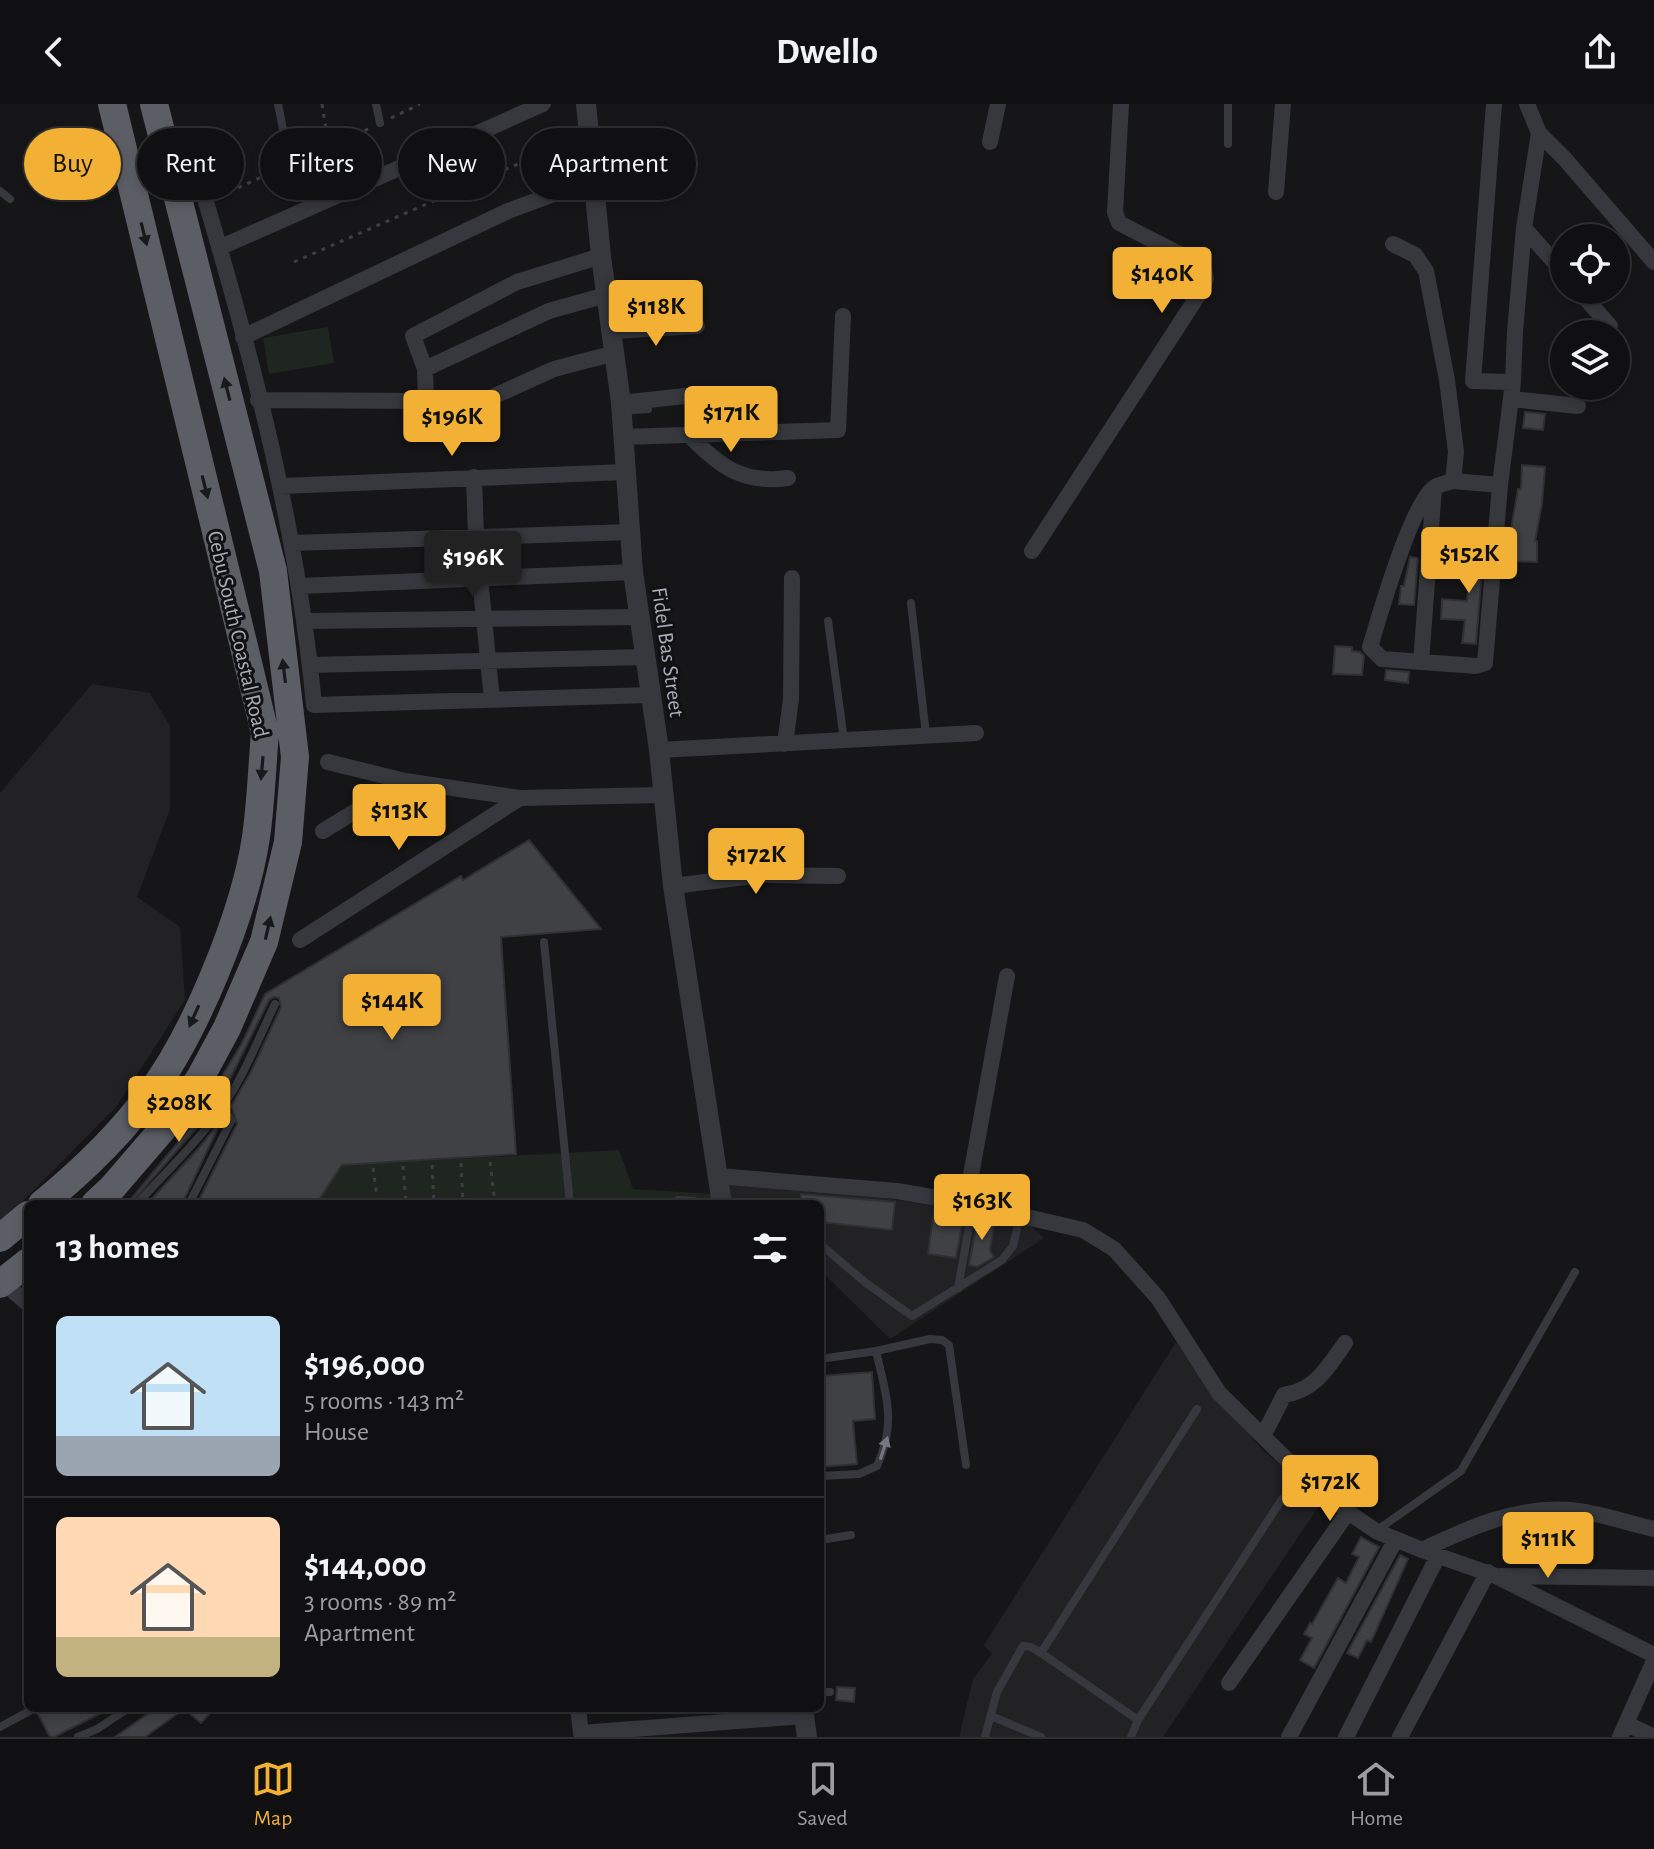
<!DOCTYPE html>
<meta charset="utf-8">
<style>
:root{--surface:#101012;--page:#19191b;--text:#f1f3f6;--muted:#9c9d9f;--line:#303032;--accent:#f2b134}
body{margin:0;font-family:"Alegreya Sans",sans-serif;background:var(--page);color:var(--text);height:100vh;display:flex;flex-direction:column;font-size:30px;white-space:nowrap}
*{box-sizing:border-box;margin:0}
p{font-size:26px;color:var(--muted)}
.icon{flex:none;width:44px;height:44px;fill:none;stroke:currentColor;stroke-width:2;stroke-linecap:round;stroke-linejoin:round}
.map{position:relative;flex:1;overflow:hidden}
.side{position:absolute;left:24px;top:1096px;width:800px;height:512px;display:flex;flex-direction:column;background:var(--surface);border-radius:12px;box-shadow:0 4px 12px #0003,0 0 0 2px var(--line)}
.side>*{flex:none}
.banner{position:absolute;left:24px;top:24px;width:800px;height:72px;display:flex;gap:16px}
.tools{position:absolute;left:1550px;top:120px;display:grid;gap:16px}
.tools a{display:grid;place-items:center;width:80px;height:80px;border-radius:50%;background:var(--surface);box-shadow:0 4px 12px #0003,0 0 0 2px var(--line);font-size:40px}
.price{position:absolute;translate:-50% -68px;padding:0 18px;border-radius:8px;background:var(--accent);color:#111;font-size:26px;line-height:52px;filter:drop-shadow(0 2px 4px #0008)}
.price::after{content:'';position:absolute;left:50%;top:48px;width:24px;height:18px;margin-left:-12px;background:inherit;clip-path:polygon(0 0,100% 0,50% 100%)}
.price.active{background:#222;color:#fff}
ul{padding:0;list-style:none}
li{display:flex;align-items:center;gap:24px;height:200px;padding:0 32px}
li+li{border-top:2px solid var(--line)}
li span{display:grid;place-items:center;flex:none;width:224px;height:160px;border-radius:12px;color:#555}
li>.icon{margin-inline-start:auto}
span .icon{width:96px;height:96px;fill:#fffc;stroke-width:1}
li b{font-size:34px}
h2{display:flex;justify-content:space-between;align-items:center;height:96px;padding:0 32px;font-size:34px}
.pill{padding:0 28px;border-radius:36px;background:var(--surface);box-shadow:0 4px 12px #0003,0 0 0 2px var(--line);font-size:28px;line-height:72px}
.pill.active{background:var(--accent);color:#111}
header{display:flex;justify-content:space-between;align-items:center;height:104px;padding:0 32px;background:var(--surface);font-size:36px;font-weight:700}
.menu{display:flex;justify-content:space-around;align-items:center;height:112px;border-top:2px solid var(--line);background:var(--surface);font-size:22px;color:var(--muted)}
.menu a{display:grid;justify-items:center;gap:4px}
.menu .active{color:var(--accent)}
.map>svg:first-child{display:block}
</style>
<header><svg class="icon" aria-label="back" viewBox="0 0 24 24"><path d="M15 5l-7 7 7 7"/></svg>Dwello<svg class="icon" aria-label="share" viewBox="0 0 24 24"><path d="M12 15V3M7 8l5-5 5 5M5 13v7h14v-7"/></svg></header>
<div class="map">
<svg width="1654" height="1633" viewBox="0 0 1654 1633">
<rect width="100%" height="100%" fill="#161618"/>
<path fill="#222225" d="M92,580l58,9 20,33v83l-33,88 43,30 5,73 -68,106 -101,102 -16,12v-427z
M727,1077l143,14 158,28 16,15 -154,101 -70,-69v-66h-89z
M1176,1238l87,109 60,49 -160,237h-204l14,-58 19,-25 -8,-9z"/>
<path fill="#1e261f" d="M328,223l6,36 -65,11 -6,-36z
M619,1046l14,39 80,5 2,10h-399l26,-39z"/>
<path fill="#404145" stroke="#303034" stroke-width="2" d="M1525,308l20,2 -2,16 -20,-2z
M1522,361l23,2 -3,37 -7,37h2v21l-32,-1 2,-27 3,1 8,-46h3z
M1474,427l11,1 -9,112 -14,-1 3,-23 -24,-1 1,-20 25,2z
M1410,453l8,1 -4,47 -15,-1 2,-18h3z
M1335,542l17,1v4l8,1 4,4 -2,19 -29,-1z
M1386,566l23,2 -1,11 -23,-3z
M529,736l72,89 -100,8 15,217 -174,11 -26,39h-119l40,-80 -6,-18 20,-34 30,-65 -2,-9 -5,-1 -5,3 -46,93 -7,-7 26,-43 23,-49 196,-118 2,4z
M209,995l6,6 -15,19 -70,80h-3l67,-81z
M222,1015l-40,85h-35l51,-55z
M801,1090l94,8 -3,28 -72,-8v-18h-20z
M934,1105l30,5 -8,44 -28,-4z
M978,1113l17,4 -5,29 4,7 -17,10 -8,-2z
M872,1268l3,47 -22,2 4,43 -37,3v-91z
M1361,1433l18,10 -65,121 -14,-8 12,-22 -8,-4 6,-11 2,1 26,-46 8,5 13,-26 -7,-3z
M1400,1451l8,4 -37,83 -4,-2 -9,18 -11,-5z
M837,1583l18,1 -1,14 -18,-2z
M46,1604h65l-57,29h-4l-12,-23z
M156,1604h59l-14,15 -17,-14 -39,28h-30z"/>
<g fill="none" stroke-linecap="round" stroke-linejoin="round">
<path stroke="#3d3f44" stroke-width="3" stroke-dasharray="4 6" stroke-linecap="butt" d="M322,0l7,44
M391,14l29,-14
M301,56l69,-32
M220,92l59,-27
M294,158l279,-122
M490,1058l5,42
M461,1059l2,41
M432,1061l2,39
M403,1062l3,38
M373,1064l5,36"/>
<path stroke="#37383d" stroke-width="8" d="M278,0l12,60
M376,0l4,19
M1228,0v40
M0,87l10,8
M621,307l27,-2
M911,499l15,132
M828,517l16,119
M544,838l26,262
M137,1100c36,-40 78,-78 103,-126 13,-24 23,-49 35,-74
M189,1100l42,-83 -8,-17 -21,-23
M675,1100l3,-4 16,1 4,3
M765,1100h6
M820,1140l46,39 46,33 90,-56 11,-14 4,-17
M958,1184l15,-84
M820,1255l56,-8 54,-12 12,1 7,5 17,120
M820,1372l39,-2 18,-8c20,-44 9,-71 -1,-115
M1376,1427l85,-60 114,-199
M820,1436l31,-5
M1041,1549l156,-244
M820,1588h10
M991,1612l50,21
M0,1623l35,-19
M78,1633l19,-8 32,-21
M985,1633l12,-45 26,-46 8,1 10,6 97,67
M1131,1633l7,-17 144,-221"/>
<path stroke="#37383d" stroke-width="16" d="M1494,0l-21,277 40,1
M1539,29l25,25 90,104
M990,38l8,-38
M1276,88l7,-88
M206,98c49,165 92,332 108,503l336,-10
M1524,124l40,45
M1393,140l22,11 11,16 21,109 9,72 -3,29c-5,2 -13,3 -18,6 -23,14 -56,130 -65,160l12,12 94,7 9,-3 15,-178 13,-103 2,-50 9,-104 15,-95 -12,-29
M219,144l324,-144
M1578,186l32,36
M613,227l84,-5
M243,233l265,-126 86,-32
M425,265l-12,-33 104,-54 84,-26
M1511,295l67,7
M258,296l168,1 64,-3 64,-29 61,-16
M426,297l-1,-32 124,-58 57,-16
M621,299l64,-7
M690,332c30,31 53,48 98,42
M622,333l216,-7 5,-114
M474,373l2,60 16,163
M1453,377l47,4
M281,382l344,-14
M292,439l338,-11
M1032,447l169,-260 5,-12 -3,-13 -84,-43 -4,-11 6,-108
M300,482l333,-14
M306,517l334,-4
M1421,558l13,-174
M310,561l336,-8
M785,640l6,-45 1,-121
M659,646l317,-17
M328,658l77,19 115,17 142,-3
M323,727l82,-50
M673,782l89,-11 76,1
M300,836l220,-142
M718,1072l179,15 69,12 117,27 31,19 44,49 61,95 65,64 64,55 28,19 46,19 74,26 158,79
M966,1099l41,-227
M3,1178l25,22
M1263,1332l21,-41c32,-5 44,-28 61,-52
M1422,1446c46,-22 95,-44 148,-40 27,2 57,13 84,19
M1501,1472l153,2
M1229,1579l119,-171
M578,1604l3,25 223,-17
M1627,1620l27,13
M1289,1633l107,-198
M1346,1633l92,-181
M1400,1633l88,-165
M1620,1633l34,-76"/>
<path stroke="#37383d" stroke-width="20" d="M586,0l15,152 20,147 12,169 26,178 14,136 49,318
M803,1604l4,29"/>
<path stroke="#5b5e65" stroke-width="28" d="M42,1100c39,-32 77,-68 107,-109 46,-60 96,-183 107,-258 5,-34 6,-70 9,-104l-153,-629
M95,1100l17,-16 61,-71 27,-39 27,-50 37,-86 24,-100 7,-85 -22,-186 -119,-467
M0,1134l28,-23
M0,1180l28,-22"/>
</g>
<defs><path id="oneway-solid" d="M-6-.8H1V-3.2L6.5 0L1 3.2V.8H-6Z" transform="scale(2)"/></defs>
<g fill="#18191b">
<use href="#oneway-solid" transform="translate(144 130) rotate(76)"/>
<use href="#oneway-solid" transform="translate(227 285) rotate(-104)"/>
<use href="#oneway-solid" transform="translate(205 383) rotate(76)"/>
<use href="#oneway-solid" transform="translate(284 567) rotate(-97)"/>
<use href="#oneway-solid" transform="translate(262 664) rotate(95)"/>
<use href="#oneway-solid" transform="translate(268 824) rotate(-77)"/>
<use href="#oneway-solid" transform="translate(194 912) rotate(114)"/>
</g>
<use fill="#757881" href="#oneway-solid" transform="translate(884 1344) rotate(-72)"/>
<g text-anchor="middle" stroke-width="6" stroke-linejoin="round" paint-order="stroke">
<g font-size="22" fill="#a8adb8" stroke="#111113">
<text transform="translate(239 530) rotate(77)" y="8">Cebu South Coastal Road</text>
<text transform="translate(669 548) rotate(82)" y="8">Fidel Bas Street</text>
</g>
</g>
</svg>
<div class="tools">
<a><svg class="icon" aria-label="locate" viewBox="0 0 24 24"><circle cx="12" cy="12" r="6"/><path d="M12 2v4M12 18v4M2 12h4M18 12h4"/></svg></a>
<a><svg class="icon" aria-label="layers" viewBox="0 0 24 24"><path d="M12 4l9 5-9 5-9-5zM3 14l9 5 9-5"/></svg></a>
</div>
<b class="price" style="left:1162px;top:211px">$140K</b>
<b class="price" style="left:656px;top:244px">$118K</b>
<b class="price" style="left:731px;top:350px">$171K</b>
<b class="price" style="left:452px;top:354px">$196K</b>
<b class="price" style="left:1469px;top:491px">$152K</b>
<b class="price active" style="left:473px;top:495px">$196K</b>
<b class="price" style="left:399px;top:748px">$113K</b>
<b class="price" style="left:756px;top:792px">$172K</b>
<b class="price" style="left:392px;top:938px">$144K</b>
<b class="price" style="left:179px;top:1040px">$208K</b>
<b class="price" style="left:982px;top:1138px">$163K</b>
<b class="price" style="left:1330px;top:1419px">$172K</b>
<b class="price" style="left:1548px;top:1476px">$111K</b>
<div class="banner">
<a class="pill active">Buy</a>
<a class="pill">Rent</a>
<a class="pill">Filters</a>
<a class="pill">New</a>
<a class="pill">Apartment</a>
</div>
<section class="side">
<h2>13 homes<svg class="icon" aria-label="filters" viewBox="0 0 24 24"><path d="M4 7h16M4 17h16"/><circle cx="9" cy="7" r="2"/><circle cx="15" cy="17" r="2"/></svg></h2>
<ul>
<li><span style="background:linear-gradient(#bfe0f5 75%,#9aa5b1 0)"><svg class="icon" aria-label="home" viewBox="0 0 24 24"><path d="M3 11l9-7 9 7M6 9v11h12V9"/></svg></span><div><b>$196,000</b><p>5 rooms · 143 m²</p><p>House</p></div></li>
<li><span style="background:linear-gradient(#ffd9b3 75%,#c2b280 0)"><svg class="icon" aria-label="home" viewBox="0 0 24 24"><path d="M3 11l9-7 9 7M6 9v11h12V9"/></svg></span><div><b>$144,000</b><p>3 rooms · 89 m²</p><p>Apartment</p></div></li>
</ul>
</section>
</div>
<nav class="menu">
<a class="active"><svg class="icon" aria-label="map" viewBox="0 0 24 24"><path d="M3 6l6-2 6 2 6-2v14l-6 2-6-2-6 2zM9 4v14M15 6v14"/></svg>Map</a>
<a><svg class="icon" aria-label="saved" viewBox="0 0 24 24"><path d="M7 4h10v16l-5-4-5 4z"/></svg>Saved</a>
<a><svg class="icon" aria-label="home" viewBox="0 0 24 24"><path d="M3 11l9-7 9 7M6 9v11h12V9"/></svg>Home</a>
</nav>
